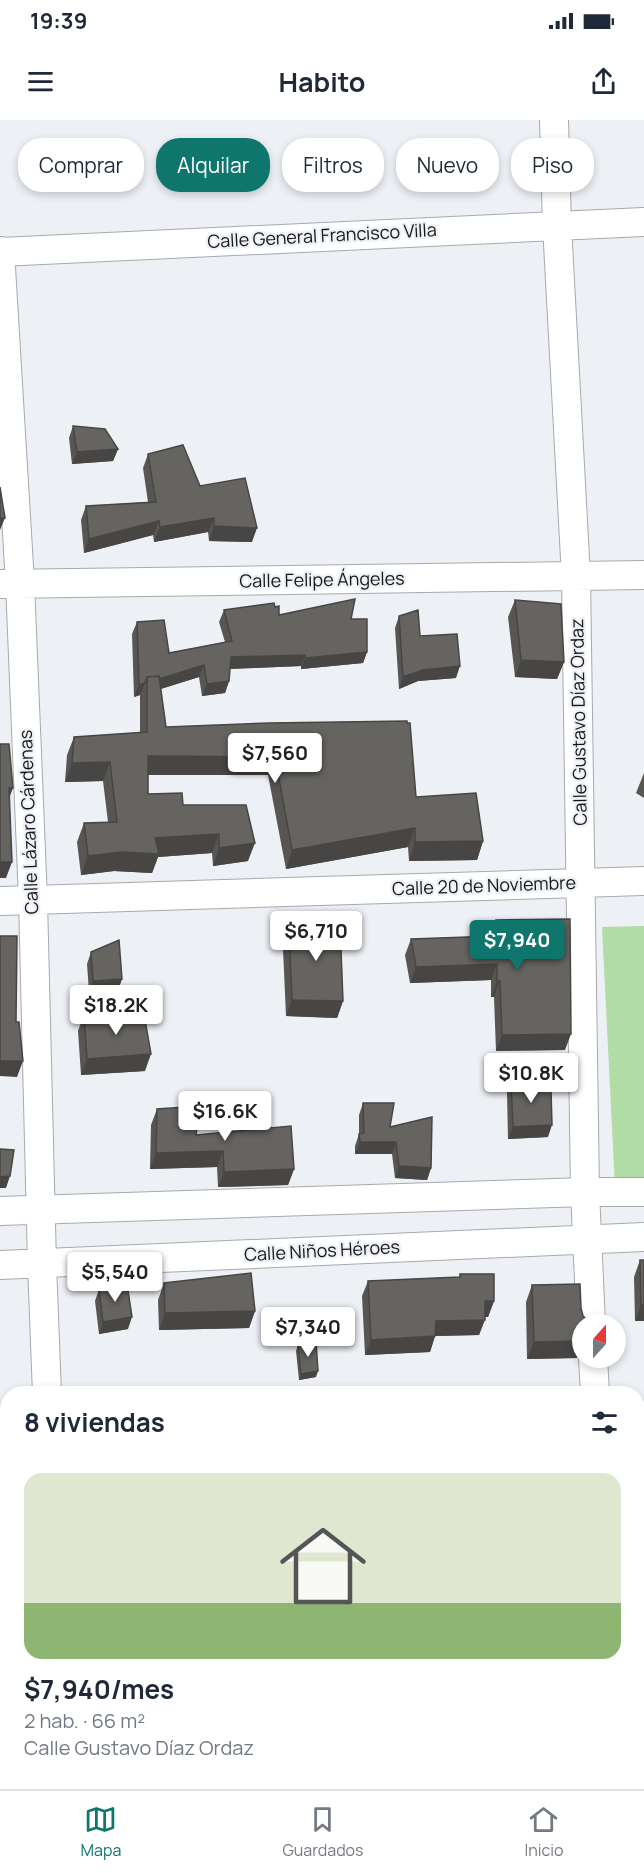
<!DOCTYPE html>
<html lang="es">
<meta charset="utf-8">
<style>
:root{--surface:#fff;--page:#f6f6f7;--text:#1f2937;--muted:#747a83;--line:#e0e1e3;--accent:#0f766e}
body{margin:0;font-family:Manrope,sans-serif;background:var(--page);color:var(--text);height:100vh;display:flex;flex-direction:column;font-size:22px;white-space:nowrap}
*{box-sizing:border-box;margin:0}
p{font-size:20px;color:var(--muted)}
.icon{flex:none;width:33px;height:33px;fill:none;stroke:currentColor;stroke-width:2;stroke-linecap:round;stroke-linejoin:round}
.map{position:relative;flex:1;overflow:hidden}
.side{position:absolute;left:0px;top:1266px;width:645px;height:404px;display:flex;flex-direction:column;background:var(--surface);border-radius:24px 24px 0 0;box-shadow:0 3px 9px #0003}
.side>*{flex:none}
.hud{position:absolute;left:18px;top:18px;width:609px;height:54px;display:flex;gap:12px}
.needle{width:39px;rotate:21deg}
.controls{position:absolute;left:572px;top:1194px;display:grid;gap:12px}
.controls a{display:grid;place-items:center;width:54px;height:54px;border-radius:50%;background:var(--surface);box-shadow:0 3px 9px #0003;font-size:30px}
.price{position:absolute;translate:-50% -51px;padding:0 14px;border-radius:6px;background:#fff;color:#222;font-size:20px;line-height:39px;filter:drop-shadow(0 2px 3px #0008)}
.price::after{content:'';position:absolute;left:50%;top:36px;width:18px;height:14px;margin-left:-9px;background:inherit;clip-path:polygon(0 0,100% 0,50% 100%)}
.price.active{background:var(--accent);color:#fff}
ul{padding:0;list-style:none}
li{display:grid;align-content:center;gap:12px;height:318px;padding:0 24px}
li span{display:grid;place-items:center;height:186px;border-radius:18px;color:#555}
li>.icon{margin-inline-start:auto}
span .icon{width:108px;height:108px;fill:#fffc;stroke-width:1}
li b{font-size:26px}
h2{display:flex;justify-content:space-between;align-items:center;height:72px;padding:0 24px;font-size:26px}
.chip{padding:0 21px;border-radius:24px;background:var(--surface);box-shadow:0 3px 9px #0003;font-size:21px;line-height:54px}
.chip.active{background:var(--accent);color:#fff}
.status{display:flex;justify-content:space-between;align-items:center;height:42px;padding:0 30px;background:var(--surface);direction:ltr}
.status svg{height:16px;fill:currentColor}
header{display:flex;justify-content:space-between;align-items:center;height:78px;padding:0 24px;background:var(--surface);font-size:27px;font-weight:700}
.tab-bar{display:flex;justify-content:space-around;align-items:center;height:84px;border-top:2px solid var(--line);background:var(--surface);font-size:16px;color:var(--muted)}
.tab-bar a{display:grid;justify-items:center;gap:3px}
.tab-bar .active{color:var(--accent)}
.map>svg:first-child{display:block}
</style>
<div class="status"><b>19:39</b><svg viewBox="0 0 49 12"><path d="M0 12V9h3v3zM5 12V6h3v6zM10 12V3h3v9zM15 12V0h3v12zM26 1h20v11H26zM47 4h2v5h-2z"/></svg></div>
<header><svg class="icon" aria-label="menu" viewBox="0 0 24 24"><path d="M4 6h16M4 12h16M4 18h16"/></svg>Habito<svg class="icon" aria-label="share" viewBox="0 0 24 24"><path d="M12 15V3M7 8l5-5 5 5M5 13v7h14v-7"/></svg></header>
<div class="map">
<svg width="644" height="1669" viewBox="0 0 644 1669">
<rect width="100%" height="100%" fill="#edf0f4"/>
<path fill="#b1dca5" d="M644,806v261l-29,1 -13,-261z"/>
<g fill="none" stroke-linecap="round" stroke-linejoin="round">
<g stroke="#a7aaad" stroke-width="30">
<path id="minor" d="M554,0l3,105 19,352 9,615 6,132
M0,131l20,332 13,317 9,364 5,130
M0,132l644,-30
M0,464l644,-9
M0,781l644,-20
M0,1091l585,-19h59
M0,1145l644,-28
M593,1238l2,36
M638,1434h6
M0,1465h8
M69,1662l1,7
M620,1662l1,7"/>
</g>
<use href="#minor" stroke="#fff" stroke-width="28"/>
</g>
<path fill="#585653" d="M73,306l45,23 -5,12 -41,3 -3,-26z
M148,334l52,32 52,56 -43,-1 -1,-9 -54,10 -1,-7 -69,18 -3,-33 5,-14 62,-4 -5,-34z
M515,480l49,62 -7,17 -42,-2 -7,-60z
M275,487l4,8 72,4 16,33 -4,11 -62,6v-3l-71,3 -1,12 -4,12 -23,3 -3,-19 -38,12 5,38 250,70 67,44 -6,19 -68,1 -1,-14 -122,22 -18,-94h-120v19l35,11h63l2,56 -35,5 -1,-13 -54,4 -6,16 -38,-2 -33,4 -4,-33 7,-19 24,-1 -5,-41 -38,1 2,-27 7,-18 66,-4v-38l-6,2 -2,-63 5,-12 32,31 56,-11 -6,-20 5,-12z
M399,496l21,20 36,42 -38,3 -19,8 -4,-61z
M644,653v25l-8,-5z
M496,800l69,130 -69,1 -2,-54h-3v-17l-81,3 -5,-28 6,-16 80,-3z
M297,801l46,80 -6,17 -51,-2 -3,-67 6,-17h4z
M91,832l31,27 -4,11 -29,2 -2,-28z
M84,894l61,57 -64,4 -3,-44z
M511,962l37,55 -40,2 -1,-46z
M363,983l27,24 41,41 -4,12 -32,-2 -3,-24h-37v-8l4,-12v-19z
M157,989l39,26 98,34 -6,16 -70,2 -1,-20 -67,2 1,-44z
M640,1140l4,61h-9l-1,-44z
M460,1154l34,27 -6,16h-3l-6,18 -44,1 -5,16 -65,3 -3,-59 6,-15 91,-4z
M164,1163l91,28 -6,17 -90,2 -1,-30z
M532,1165l48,64 -3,9 -50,1 -1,-57z
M99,1169l29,40 -29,5 -4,-33z
M298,1225l18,32 -17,3 -3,-29z"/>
<path fill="#474644" d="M118,329l-5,12 -41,3 5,-12z
M0,398h5l-5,12z
M214,398l-6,14 -54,10 6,-15z
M159,401l-6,14 -69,18 5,-14z
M214,406l43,2 -5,14 -43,-1z
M367,532l-4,11 -62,6 4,-11z
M305,535l-4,11 -75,3 5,-12z
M521,540l43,2 -7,17 -42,-2z
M204,545l-5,12 -52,16v-11z
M460,546l-4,12 -38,3 -19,8 4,-12 20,-7z
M229,561l-4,12 -23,3 5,-12z
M145,563l-5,12 -6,2 5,-12z
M148,636l127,1 -7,18h-127z
M110,642l-7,19 -38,1 7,-19z
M9,668h4l-6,16z
M415,708l-7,19 -122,22 6,-19z
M219,714l-7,19 -54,4 -6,16 -38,-2 -33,4 7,-19 67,-18z
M483,721l-6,19 -68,1 6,-19z
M255,723l-7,18 -35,5 6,-18z
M0,742h12l-6,16h-6z
M497,844l-6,16 -81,3 6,-16z
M122,859l-4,11 -29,2 4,-11z
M497,861h3l-6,16h-3z
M292,880l51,1 -6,17 -51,-2z
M571,914l-6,16 -69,1 6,-16z
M151,934l-6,17 -64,4 6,-16z
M0,941h23l-6,16 -17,-1z
M552,1005l-4,12 -40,2 5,-12z
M360,1022h36l-4,12h-37z
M223,1031l-6,16 -67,2 6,-16z
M399,1046l32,2 -4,12 -32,-2z
M294,1049l-6,16 -70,2 6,-15z
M10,1056l-4,12h-6v-11z
M485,1181h9l-6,16h-9z
M641,1185h3v16h-9z
M255,1191l-6,17 -90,2 6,-17z
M132,1197l-4,12 -29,5 4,-12z
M485,1200l-6,15 -48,1 5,-15z
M435,1216l-5,16 -65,3 6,-15z
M582,1220v6l-2,3 -3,9 -50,1 7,-17z
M318,1251l-2,6 -17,3 2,-6z"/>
<path fill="#666461" stroke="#474644" stroke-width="1.5" d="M73,306l32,3 13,20 -41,3z
M183,325l17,41 45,-8 12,50 -43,-2v-8l-54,9 -1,-6 -70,18 -3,-33 70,-4 -8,-48z
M0,367l5,31h-5z
M355,479l-4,20h16v33l-62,6v-3l-74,2 -2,24 -22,3 -3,-19 -45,14v-3l-12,1 -2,6 -6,2 -2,-63 27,-2 5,33 63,-12 -8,-31 50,-7 1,4 4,-1v9z
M515,480l46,4 3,58 -43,-2z
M418,490l2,26 37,-2 3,32 -37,4 -20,7 -4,-61z
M159,556l7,51 103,-4 138,-2v2h3l6,74 60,-4 7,48 -68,1v-14l-123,22 -17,-93 -127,-1v38l34,-1 1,12h63l9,38 -36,5v-14l-64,4 4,16 -38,-2 -33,4 -4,-33 33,-1 -7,-60 -38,1 2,-26 73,-5v-55z
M0,624h9l4,44h-4l3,74h-12z
M570,799l1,115 -69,1 -2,-54h-3v-17l-81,3 -5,-28 86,-3 -1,-16z
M297,801l43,4 3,76 -51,-1 -3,-68h8z
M0,816h17l-1,86h3l4,39h-23z
M119,820l3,39 -29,2 -2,-29z
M84,894h60l7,40 -64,5z
M545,960v10h6l1,35 -39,2 -2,-45z
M363,983h31l-4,24 42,-10 -1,51 -32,-2 -3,-24h-36l-1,-8 5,-1z
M200,986l-4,29 95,-9 3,43 -70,3 -1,-21 -67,2 1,-44z
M0,1029l14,1 -4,26 -10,1z
M640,1140h4v45h-3z
M251,1153l4,38 -90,2 -1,-30z
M460,1154h34v27h-9v19l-49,1 -1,15 -64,4 -3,-59 92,-4z
M127,1164l5,33 -29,5 -4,-33z
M580,1164l1,24 2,8 6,5v3h-7v17l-48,1 -2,-57z
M316,1222l2,29 -17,3 -3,-29z"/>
<g text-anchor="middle" stroke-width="4.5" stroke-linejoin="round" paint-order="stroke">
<g font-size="18" fill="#151618" stroke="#edf0f4">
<text transform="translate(322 116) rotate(-3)" y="6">Calle General Francisco Villa</text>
<text transform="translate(322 460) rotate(-1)" y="6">Calle Felipe Ángeles</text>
<text transform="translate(579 602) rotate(-91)" y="6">Calle Gustavo Díaz Ordaz</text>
<text transform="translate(29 702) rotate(-92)" y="6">Calle Lázaro Cárdenas</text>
<text transform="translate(484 766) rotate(-2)" y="6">Calle 20 de Noviembre</text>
<text transform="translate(322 1131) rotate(-3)" y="6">Calle Niños Héroes</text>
</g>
</g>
</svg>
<div class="controls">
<a><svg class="needle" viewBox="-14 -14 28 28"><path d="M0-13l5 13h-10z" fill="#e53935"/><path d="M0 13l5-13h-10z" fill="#747a83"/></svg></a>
</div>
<b class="price" style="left:275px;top:664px">$7,560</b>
<b class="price" style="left:316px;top:842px">$6,710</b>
<b class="price active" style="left:517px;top:851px">$7,940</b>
<b class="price" style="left:116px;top:916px">$18.2K</b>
<b class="price" style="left:531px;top:984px">$10.8K</b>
<b class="price" style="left:225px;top:1022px">$16.6K</b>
<b class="price" style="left:115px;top:1183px">$5,540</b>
<b class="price" style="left:308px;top:1238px">$7,340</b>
<div class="hud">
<a class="chip">Comprar</a>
<a class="chip active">Alquilar</a>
<a class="chip">Filtros</a>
<a class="chip">Nuevo</a>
<a class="chip">Piso</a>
</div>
<section class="side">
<h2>8 viviendas<svg class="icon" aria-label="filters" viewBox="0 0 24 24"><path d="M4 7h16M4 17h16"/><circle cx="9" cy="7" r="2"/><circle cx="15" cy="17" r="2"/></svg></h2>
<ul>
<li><span style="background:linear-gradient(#dfe7d0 70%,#8fb573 0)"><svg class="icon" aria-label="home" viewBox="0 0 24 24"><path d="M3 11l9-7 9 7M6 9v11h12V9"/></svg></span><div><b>$7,940/mes</b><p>2 hab. · 66 m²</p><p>Calle Gustavo Díaz Ordaz</p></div></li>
</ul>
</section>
</div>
<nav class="tab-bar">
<a class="active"><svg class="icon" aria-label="map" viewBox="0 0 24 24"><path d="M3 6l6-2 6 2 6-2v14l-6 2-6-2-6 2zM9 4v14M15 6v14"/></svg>Mapa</a>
<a><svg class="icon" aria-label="saved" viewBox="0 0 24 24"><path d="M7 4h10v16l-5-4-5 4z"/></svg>Guardados</a>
<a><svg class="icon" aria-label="home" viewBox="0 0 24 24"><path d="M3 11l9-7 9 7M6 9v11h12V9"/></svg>Inicio</a>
</nav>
